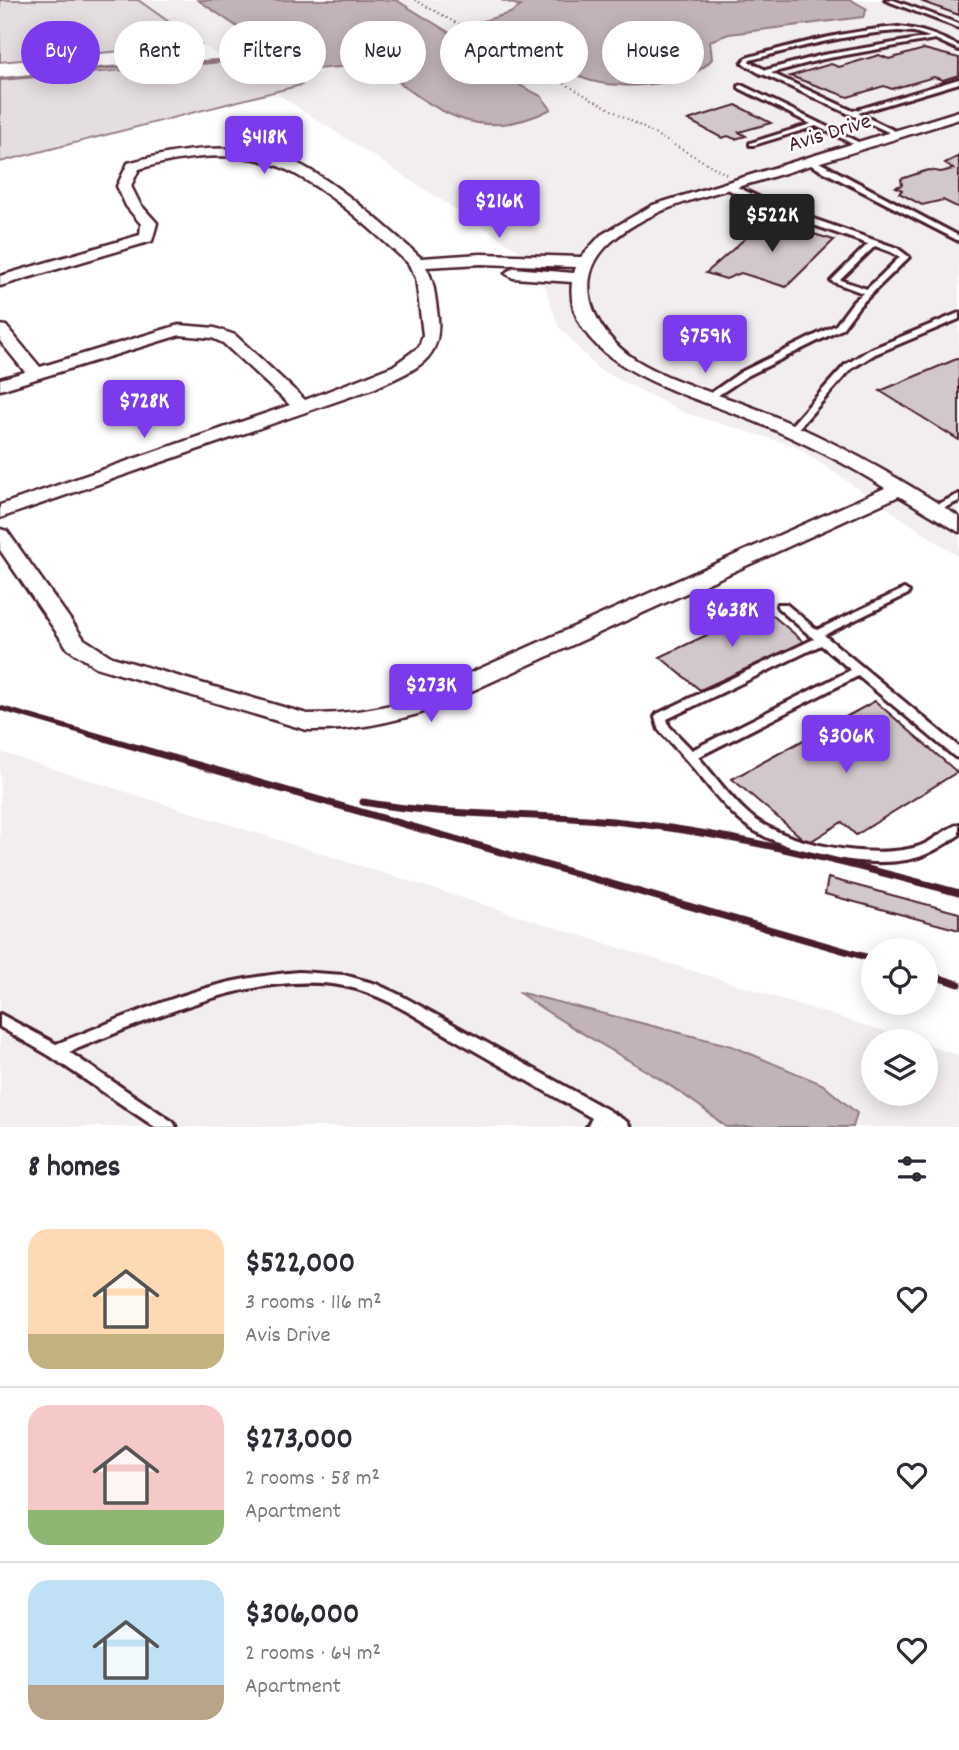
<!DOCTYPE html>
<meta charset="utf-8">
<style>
:root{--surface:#fff;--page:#f2f2f3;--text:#2b2b33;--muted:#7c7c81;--line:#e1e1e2;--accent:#7c3aed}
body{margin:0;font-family:Dekko,sans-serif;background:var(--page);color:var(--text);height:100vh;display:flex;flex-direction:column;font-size:26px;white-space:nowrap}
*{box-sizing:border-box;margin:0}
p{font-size:23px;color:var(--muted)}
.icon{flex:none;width:38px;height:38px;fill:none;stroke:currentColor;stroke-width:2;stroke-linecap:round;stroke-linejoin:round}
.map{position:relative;height:1127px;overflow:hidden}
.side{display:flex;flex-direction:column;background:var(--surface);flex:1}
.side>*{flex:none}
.banner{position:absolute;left:21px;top:21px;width:917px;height:63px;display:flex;gap:14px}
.fabs{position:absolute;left:861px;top:938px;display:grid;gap:14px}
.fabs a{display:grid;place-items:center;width:77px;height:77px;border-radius:50%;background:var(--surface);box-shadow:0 4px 18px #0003;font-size:35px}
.price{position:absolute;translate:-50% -60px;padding:0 16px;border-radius:7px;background:var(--accent);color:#fff;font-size:23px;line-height:46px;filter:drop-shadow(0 2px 4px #0008)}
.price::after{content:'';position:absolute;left:50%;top:42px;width:21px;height:16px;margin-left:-10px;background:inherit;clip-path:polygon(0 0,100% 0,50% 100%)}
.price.active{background:#222;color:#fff}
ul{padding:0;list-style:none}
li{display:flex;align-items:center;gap:21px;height:175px;padding:0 28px}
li+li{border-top:2px solid var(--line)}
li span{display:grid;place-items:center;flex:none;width:196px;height:140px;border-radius:21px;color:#555}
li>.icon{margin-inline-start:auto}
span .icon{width:84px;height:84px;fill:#fffc;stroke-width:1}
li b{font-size:30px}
h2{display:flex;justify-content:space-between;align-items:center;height:84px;padding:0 28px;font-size:30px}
.pill{padding:0 24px;border-radius:32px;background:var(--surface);box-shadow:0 4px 18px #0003;font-size:24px;line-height:63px}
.pill.active{background:var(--accent);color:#fff}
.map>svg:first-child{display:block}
</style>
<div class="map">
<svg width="959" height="1127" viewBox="0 0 959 1127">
<rect width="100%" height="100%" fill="#fff"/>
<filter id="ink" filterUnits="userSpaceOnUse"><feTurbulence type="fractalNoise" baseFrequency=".0143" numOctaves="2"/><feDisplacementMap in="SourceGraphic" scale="14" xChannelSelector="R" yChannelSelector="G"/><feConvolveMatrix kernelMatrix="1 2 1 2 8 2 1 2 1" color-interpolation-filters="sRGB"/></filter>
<g filter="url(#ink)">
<path fill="#f2eeef" d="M138,0h821v557l-164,-111 -110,-33 -87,-44 -40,-43 -21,-64 -337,-218z
M0,752l915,289h-42v53h53v-49l33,10v72h-959z"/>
<path fill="#e5dee0" stroke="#987e86" stroke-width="2" d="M0,0h138l62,44 -200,18z
M263,59l38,26 -301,77v-82z"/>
<path fill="#c1b3b6" stroke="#91787e" stroke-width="2" d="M198,0h198l90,55 35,31 20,10 10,13c-73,38 -120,-1 -175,-45l-73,6 -6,-4 6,-7 -3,-7 -33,-5z
M501,0h350l16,9 -4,8 -8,1 -126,16 -19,7 2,18c-23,28 -93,32 -127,20 -8,-3 -16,-9 -24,-13l5,-6 -3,-6 5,-3 -5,-4 -51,3 -43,-25 41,-12 11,-7z
M518,992l214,54 90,38 35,29 -4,14h-127c-64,-55 -140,-86 -208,-135z"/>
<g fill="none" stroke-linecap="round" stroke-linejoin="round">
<path stroke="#91787e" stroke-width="3.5" d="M0,79l105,-11 202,-13"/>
</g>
<path fill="#d2c7cb" stroke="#4a1f2b" stroke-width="2" d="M930,0h29v15l-36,-13z
M924,49l35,9v17l-16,5 -9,-3 -42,12 -8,-3 -36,11 -58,-21 41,-12 8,3 40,-12 10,4z
M736,105l35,18 -32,9 7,4 -11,3 -7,-3 -6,2 -34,-18z
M959,156v52l-16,-8 -21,5 -23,-12 3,-3 -6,-3 6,-2 -1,-6 27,-9 13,2 12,-3 -8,-6z
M766,220l68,20 -48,47 -45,-14 -15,6 -20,-6z
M959,358v82l-79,-49z
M764,608l40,34 -104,48 -40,-33z
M875,701l82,71 -101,63 -14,-13 -34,21 -76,-64z
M828,878l131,35v17l-134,-36z"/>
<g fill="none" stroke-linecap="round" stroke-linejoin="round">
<g stroke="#4a1f2b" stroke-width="6">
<path id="lane" d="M885,0h8l66,24v4z
M898,27c23,2 40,9 61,19v4l-24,-11 -112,20 -52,14 82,38 106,-32v4l-101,30 41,20 1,1 -3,2 -132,-61 -4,-1 -19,-11 4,-5c50,-14 100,-27 152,-31zM898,31l16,1 16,5 -107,18 -57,15 -17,-8 1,-2c49,-13 98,-26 148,-29z
M741,85l121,59 1,1 -5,1 -42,-20 -62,19h-4v-2l61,-19 -72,-36v-2z
M807,159h6l146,77v5l-152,-78z
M725,184h6l48,23 118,41 12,9 -50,49 -17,23 -95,47 -36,24 -5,-3 2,-2 33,-23 95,-47 17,-23 10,-9 -32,-12 37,-37 -95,-33 -48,-23zM875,246l16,6 9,5 -33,32 -27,-9z
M959,313v6l-84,35 -24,15 -56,63 -3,1 -5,-3 58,-65 24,-15z
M959,494v7l-22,10h-8l-1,-2z
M904,589l5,3 -1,2 -84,41 135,112v11l-4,-1 -97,-81 -160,81c18,20 33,43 54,60 36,28 121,43 165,30 15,-4 27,-18 42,-23v11c-17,11 -33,22 -53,25 -45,8 -129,-9 -164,-38 -18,-15 -32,-34 -47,-52 -12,-14 -24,-27 -36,-40l-4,-13 2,-3 157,-75 -36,-31 -1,-2 1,-2h8l31,26zM821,645l30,25 -159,80 -23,-24 -2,-7z
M299,972l45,3 32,9 26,12 206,114 19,12 3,5h-22l-3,-2 -1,2h-17l5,-9c-46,-26 -92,-53 -138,-79 -35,-20 -70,-45 -110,-53 -89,-17 -194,34 -275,66l104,70 3,5h-21l-105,-71 -50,-29v-13l56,30c57,-22 114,-48 174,-62 23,-5 46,-8 69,-10z"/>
</g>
<g stroke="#4a1f2b" stroke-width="5">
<path id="street" d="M959,111v8c-66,21 -132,41 -197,61 -51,15 -111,26 -151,62 -43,38 -16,92 25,118 41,25 89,35 133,54 67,28 130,63 190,103v15l-60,-36 -469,214c-40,13 -80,21 -123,20l-211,-63 -28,-18 -68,-99v-21l7,2 77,108 28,18 195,57c37,0 72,-4 107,-16l471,-210c-41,-26 -84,-47 -129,-66 -57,-25 -194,-55 -184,-140l-59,-4 -8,-5 8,-5 61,5 2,-6 -95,-3 -55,3c8,14 9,28 11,43 8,51 -20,58 -62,78l-375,130v-13l290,-100 -67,-62 -11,-5 -32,-3 -180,55v-11l25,-7 -25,-31v-16l6,1 34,41 139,-42 36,3 20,7 70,65 88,-34 26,-19 4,-12 -7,-57 -8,-15c-35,-32 -85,-79 -130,-97 -40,-17 -99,-9 -139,3l-8,17 9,18 17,19 -5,18 -152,45v-10l140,-41 1,-11 -15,-18 -9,-20 11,-23c49,-14 110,-22 159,-4 41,15 101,69 134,99l60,-4 100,3 20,-22 52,-30z"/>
</g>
<path stroke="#4a1f2b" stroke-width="2" stroke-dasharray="1 3.5" stroke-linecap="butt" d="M415,0l311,174"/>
<use href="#lane" fill="#fff" fill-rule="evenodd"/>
<use href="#street" fill="#fff" fill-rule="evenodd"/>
<path stroke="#4a1f2b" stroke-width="5" d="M0,708l97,28"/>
<path stroke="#4a1f2b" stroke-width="7" d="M90,734l783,225
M363,802c86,15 173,11 259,20 114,12 226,41 337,71
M926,974l33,10"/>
</g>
</g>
<g text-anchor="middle" stroke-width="5" stroke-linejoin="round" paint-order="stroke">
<g font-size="23" fill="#4a1f2b" stroke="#fff">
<text transform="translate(829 131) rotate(-17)" y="8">Avis Drive</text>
</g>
</g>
</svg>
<div class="fabs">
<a><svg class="icon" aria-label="locate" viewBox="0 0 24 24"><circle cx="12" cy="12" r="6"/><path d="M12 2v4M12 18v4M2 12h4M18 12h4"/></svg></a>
<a><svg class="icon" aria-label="layers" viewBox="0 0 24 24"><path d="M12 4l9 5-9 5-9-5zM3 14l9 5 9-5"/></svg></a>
</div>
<b class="price" style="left:264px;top:176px">$418K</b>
<b class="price" style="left:499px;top:240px">$216K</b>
<b class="price active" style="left:772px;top:254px">$522K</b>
<b class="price" style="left:705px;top:375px">$759K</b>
<b class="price" style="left:144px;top:440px">$728K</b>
<b class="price" style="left:732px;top:649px">$638K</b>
<b class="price" style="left:431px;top:724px">$273K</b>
<b class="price" style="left:846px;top:775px">$306K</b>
<div class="banner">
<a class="pill active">Buy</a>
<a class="pill">Rent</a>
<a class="pill">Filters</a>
<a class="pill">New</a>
<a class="pill">Apartment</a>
<a class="pill">House</a>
</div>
</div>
<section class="side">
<h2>8 homes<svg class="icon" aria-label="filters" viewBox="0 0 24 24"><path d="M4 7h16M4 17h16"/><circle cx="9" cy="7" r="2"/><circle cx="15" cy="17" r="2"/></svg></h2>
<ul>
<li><span style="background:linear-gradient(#ffd9b3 75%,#c2b280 0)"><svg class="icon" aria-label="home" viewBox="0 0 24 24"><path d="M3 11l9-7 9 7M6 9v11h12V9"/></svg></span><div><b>$522,000</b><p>3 rooms · 116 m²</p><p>Avis Drive</p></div><svg class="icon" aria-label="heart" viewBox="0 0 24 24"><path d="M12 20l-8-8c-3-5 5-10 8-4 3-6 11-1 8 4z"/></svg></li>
<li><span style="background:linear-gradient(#f6c9c9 75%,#8fb573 0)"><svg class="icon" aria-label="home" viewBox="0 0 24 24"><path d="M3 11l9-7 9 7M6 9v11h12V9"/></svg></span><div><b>$273,000</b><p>2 rooms · 58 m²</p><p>Apartment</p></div><svg class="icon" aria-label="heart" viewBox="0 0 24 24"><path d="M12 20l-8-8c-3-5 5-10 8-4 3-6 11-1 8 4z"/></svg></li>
<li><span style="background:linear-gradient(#bfe0f5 75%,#b9a48a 0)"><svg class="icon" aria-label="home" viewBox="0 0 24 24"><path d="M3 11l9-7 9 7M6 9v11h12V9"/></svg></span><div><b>$306,000</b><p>2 rooms · 64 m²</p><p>Apartment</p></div><svg class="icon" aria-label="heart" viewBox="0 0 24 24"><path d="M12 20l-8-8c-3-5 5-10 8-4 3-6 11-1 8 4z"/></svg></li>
</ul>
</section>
